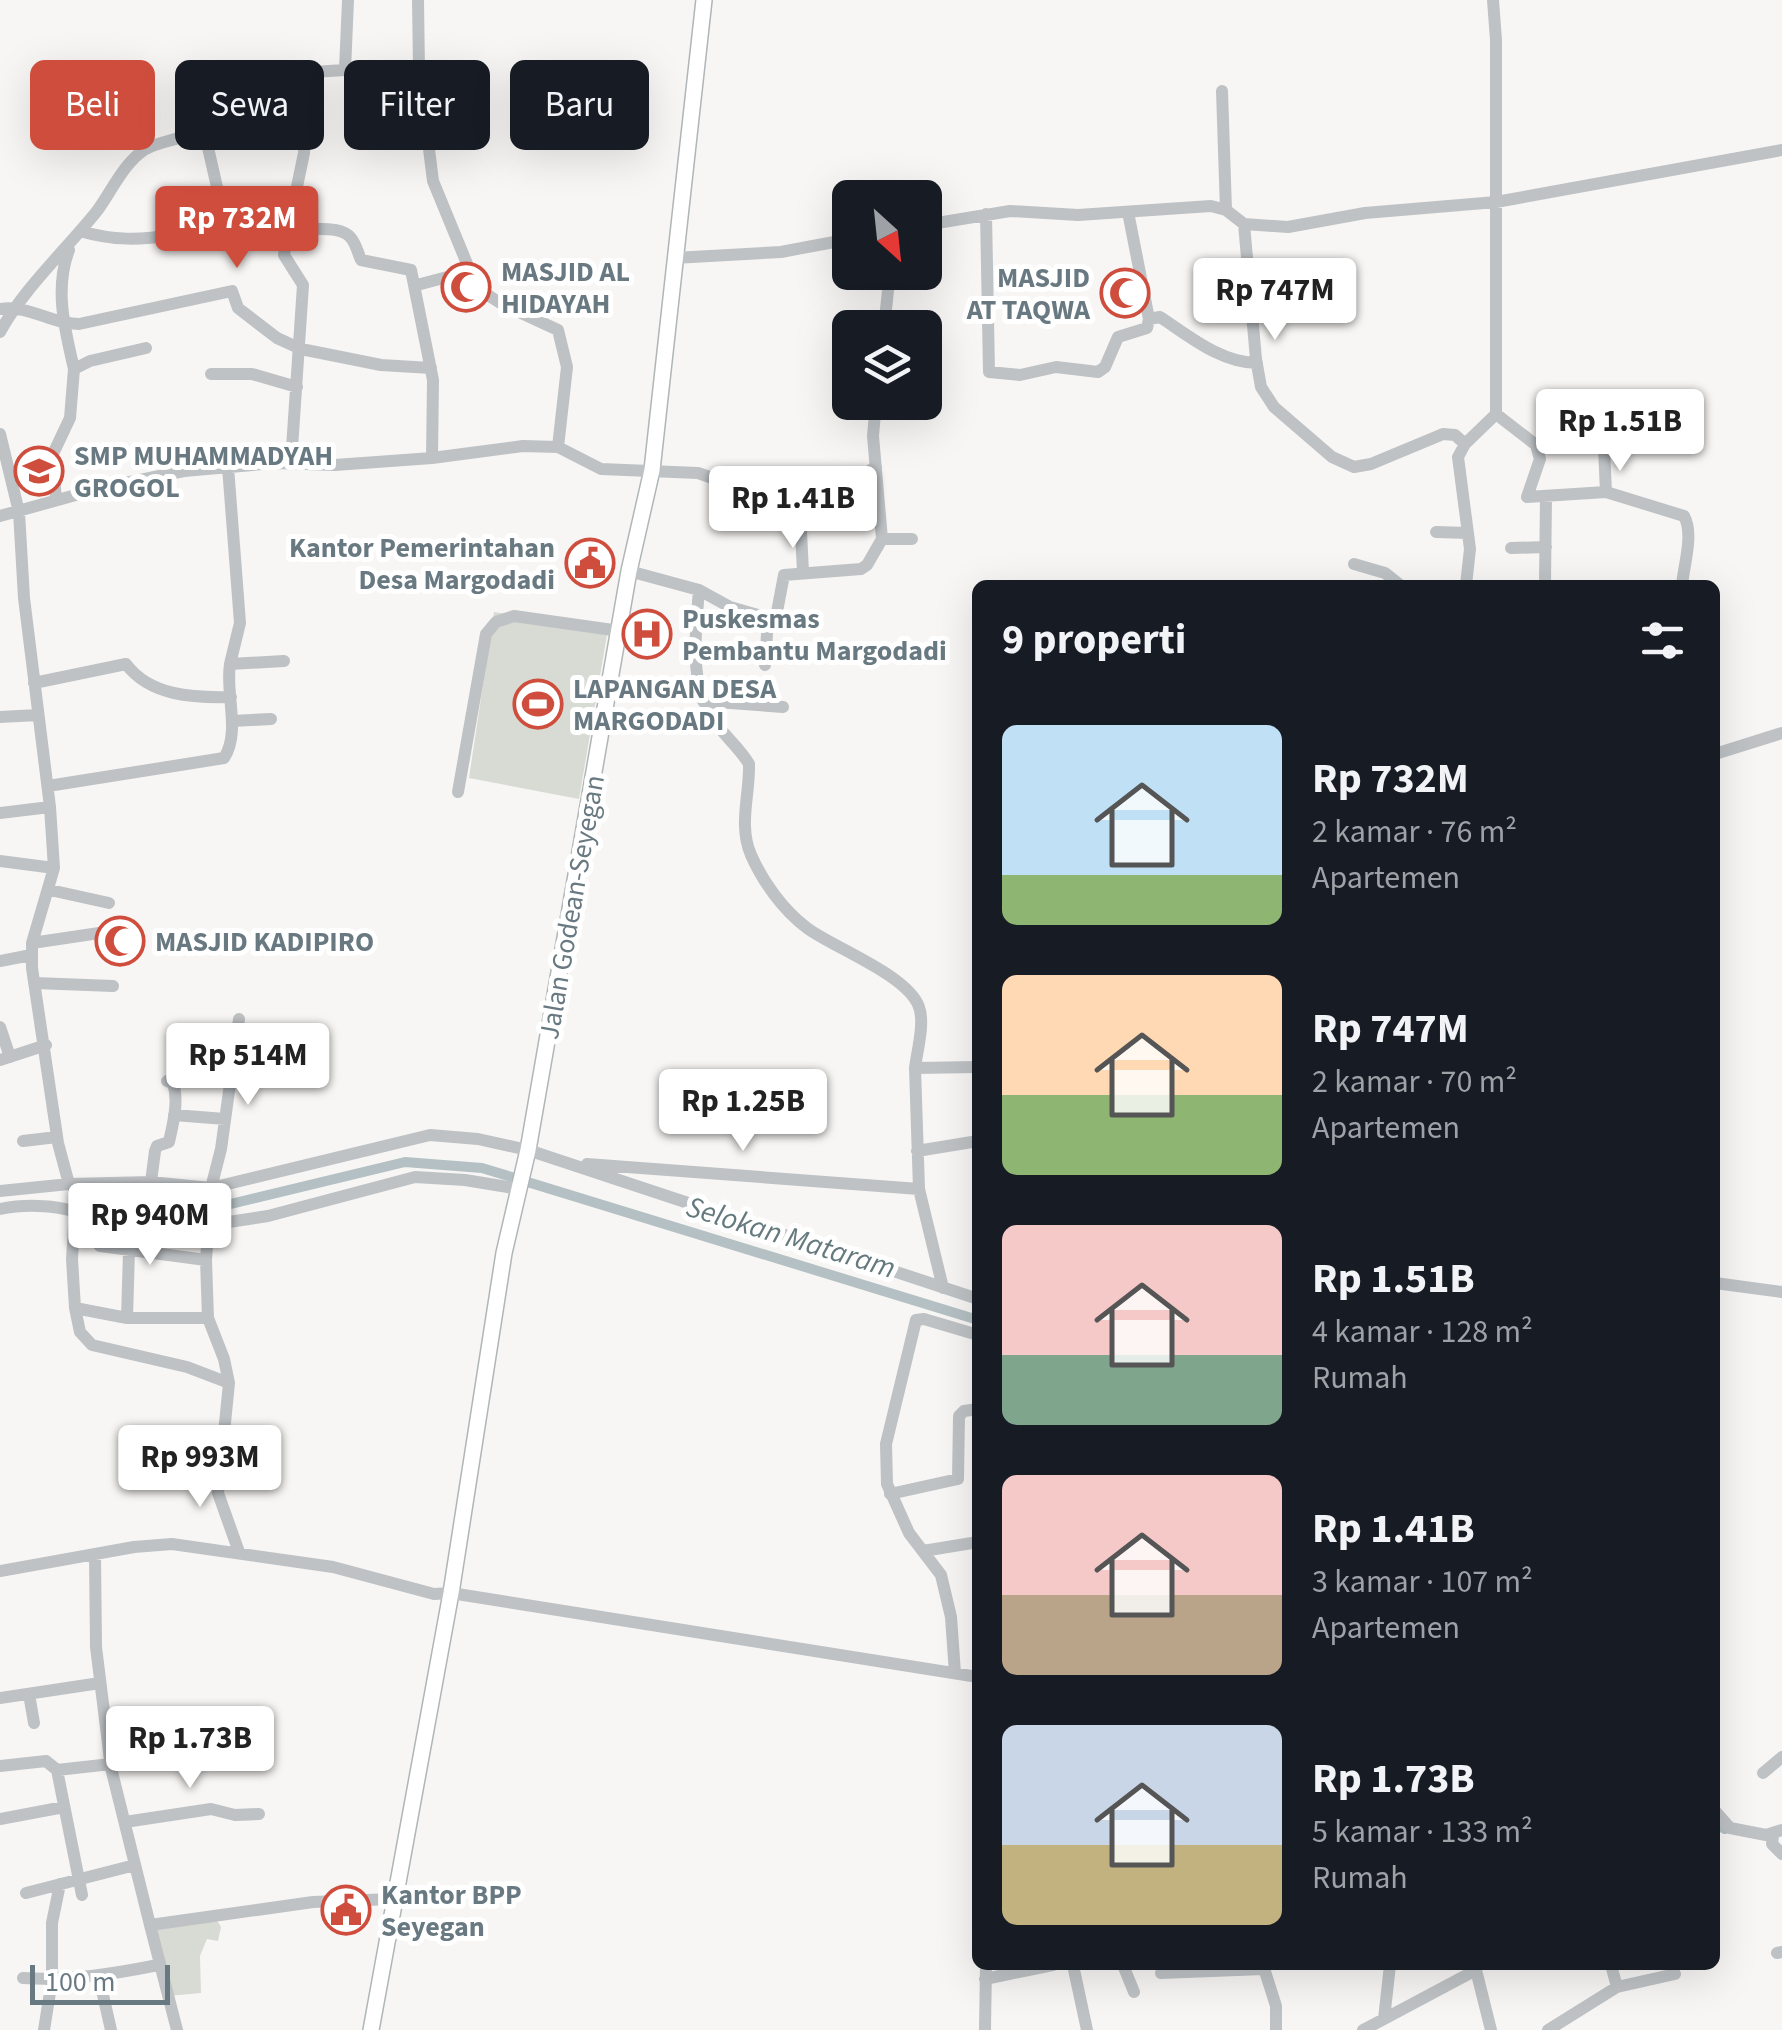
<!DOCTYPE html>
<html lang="id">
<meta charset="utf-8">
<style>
:root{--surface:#171b24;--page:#20242c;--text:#f1f3f6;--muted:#9ea1a6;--accent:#cf4d3c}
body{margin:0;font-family:"Source Sans 3",sans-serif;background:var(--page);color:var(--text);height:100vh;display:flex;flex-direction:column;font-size:38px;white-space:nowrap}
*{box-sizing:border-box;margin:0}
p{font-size:32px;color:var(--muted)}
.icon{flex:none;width:55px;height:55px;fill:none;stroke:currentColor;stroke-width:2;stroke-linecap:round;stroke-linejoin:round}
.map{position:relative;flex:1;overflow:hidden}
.panel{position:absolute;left:972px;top:580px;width:748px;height:1390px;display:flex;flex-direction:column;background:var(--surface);border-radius:15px;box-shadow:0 10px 40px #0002}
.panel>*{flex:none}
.top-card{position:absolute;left:30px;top:60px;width:792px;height:90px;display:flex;gap:20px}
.needle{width:65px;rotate:153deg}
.controls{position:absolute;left:832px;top:180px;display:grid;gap:20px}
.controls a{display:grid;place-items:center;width:110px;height:110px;border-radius:15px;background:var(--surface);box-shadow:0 10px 40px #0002;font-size:50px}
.scale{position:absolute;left:30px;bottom:25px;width:140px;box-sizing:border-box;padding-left:10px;border:5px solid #697981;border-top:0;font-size:28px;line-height:35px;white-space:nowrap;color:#697981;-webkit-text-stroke:8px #fff;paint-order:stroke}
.price{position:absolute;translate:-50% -85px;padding:0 22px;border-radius:10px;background:#fff;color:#222;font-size:32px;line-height:65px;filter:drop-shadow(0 2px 5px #0008)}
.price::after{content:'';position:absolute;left:50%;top:60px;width:30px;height:22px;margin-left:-15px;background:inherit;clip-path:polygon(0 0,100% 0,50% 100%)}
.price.active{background:var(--accent);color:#fff}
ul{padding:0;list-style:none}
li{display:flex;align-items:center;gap:30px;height:250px;padding:0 30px}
li span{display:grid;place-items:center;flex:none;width:280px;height:200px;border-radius:15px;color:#555}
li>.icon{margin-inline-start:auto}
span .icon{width:120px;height:120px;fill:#fffc;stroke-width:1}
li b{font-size:42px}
h2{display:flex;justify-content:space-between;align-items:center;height:120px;padding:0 30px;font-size:42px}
.tag{padding:0 35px;border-radius:15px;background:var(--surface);box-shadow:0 10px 40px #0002;font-size:35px;line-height:90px}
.tag.active{background:var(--accent);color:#fff}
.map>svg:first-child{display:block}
</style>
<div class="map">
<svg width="1782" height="2030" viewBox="0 0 1782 2030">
<rect width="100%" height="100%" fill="#f7f6f4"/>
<path fill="#d7dbd4" d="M494,612l114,17 -29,170 -110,-21z
M216,1919l5,8 -3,14 -11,-2 -7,17 1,37 -33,3 -17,-64 7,-5z"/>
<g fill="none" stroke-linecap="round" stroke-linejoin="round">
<path stroke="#b4c0c3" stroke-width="10" d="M162,1212l44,-2 199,-48 77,6 496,152
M1715,1824l10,5"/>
<g stroke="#b0b5b7" stroke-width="18">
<path id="major" d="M371,2030l80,-437 53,-340 24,-103 101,-579 23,-101 52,-470"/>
</g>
<path stroke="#bec2c5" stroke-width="12" d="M418,0l1,70 14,111 37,90 16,23 16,10 56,26 9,37 -9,80
M345,70l3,-70
M307,72l-3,81 -15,72c17,8 50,-2 62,13 5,6 7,15 10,22l50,10 22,110 -1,78
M1222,91l4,119
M203,126l20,87
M1128,212l21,107
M986,214l3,158 31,3 36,-8 42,5 7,-5 13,-30 29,-9 2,-9 11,-2c29,19 61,46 97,46
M1244,224l12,135 5,28 13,20 58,50 22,10 17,-3 72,-30 12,1 10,9
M289,225l-5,30 19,30 -12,178
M925,225l85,-14 68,4 133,-9 15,4 18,14 44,3 77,-14 131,-11 286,-52
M80,231c34,10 60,9 94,4
M69,250c-15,39 -4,80 5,119
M674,258l107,-6 69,-13
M1210,283l38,-8
M417,285l53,-14
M0,309c27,-5 51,15 79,15l153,-33 6,17 39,30 24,11 80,16 50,3
M884,328l6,-56
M0,332c25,-45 64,-80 97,-121 14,-19 27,-48 47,-61 18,-11 40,-9 57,-23 18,-15 27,-37 47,-51l97,-6 126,-2
M211,374h41l45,13
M1496,414l40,31 4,14 -13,38 79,-5 78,24c10,18 0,48 -2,69
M1603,426l3,66
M0,434l19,78 5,86 26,209 4,61 -22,75v25l26,175 11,41
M228,467l12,156 -10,41
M56,499l-4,-43 18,-38 4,-49 16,-8 56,-13
M0,516l101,-28 83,-17 91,-8 60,2 97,-7 91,-12 35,1 43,22 97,4 52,18
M1436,532l32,1
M882,539h30
M1511,548l35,-1
M1354,564l31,9 15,12
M629,571l70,19 31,17 42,12 4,-2 8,-42 77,-6 6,-4 15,-26 -9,-103 3,-34
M803,572l-3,-61 76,-44
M1466,585l4,-36 -12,-92 7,-13 31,-30v-374l-3,-40
M1545,585l1,-89
M699,590c-3,38 -10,89 11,124 10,19 28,31 39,50 1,30 -11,61 2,91 12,27 32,55 56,73 25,19 101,47 112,79 6,16 -2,44 -4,61
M765,665l3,-47
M34,683l92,-19c24,32 67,34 105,33
M703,701l80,6
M0,717l38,-2
M232,721l39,-2
M1715,754l67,-21
M48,786l176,-28c17,-26 1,-65 6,-94l54,-3
M458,792l28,-158 10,-12 18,-6 106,15
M0,813l50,-6
M0,861l54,7
M50,890l59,13
M32,943l74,-11
M0,961l31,-6
M35,983l78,3
M0,1027l10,30
M0,1060l46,-15
M174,1115l51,4
M23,1141l34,-4
M917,1151l61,-10
M587,1164l332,25
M151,1182l4,-31 2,-5 12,-4c4,-18 10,-41 4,-59l-6,-2
M0,1191l69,-7 82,-2 60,6 219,-53 48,4 50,11 450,149
M0,1209c24,-5 65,-5 86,8l6,21 8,8 106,14
M209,1225l59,-9 147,-39 50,3 55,9
M1715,1283l67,9
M943,1288l-24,-99 -4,-121 63,-1
M75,1308l-3,-49 3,-48 134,10
M127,1318l3,-101
M208,1318h-81l-52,-10 5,24 12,13 95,22 42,16
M890,1494l68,-15 1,-63 5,-5 14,-2
M923,1551l55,-9
M239,1552l-21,-59 11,-110 -5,-24 -16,-41 -2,-58 5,-72 10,-39 18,-130
M95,1555l1,92 15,121 39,157
M0,1571l134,-24 38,-3 161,23 101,27 17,-1 527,84
M955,1673l-4,-56 -10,-42 -32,-42 -22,-49 -1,-40 30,-124 8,-1 54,16
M29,1694l5,29
M0,1698l100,-15
M109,1752l68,1 55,-12
M0,1766l46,-5 11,9 54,-6
M57,1770l25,125
M1763,1773l19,-16
M1715,1811l15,17 36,7 16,-5
M0,1819l64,-12
M125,1822l86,-13 24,6 24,-1
M1773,1835l-1,9 10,10
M26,1893l109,-28
M1777,1953l5,-1
M1073,1965l14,65
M1123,1965l11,27
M1263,1965l13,41v24
M1390,1965l-6,54 92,-49 15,60
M1611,1965l6,22
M1161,1973l102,-4
M99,1977l12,53
M23,1978c47,3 90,-4 135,-13
M985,1979l68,-14
M44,2030l8,-50v-57l8,-39
M177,2030l-27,-105 163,-23 80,-3
M985,2030l1,-65
M1363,2030l21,-11
M1548,2030l69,-43 58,-13"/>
<use href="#major" stroke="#fff" stroke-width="15"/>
</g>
<defs>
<g id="mosque-ring" transform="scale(2.5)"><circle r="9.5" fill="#fff" stroke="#cf4d3c" stroke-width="1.5"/><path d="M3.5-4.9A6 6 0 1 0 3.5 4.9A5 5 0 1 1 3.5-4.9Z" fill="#cf4d3c"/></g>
<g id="school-ring" transform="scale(2.5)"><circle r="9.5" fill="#fff" stroke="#cf4d3c" stroke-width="1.5"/><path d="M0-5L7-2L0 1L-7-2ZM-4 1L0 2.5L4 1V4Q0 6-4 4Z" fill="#cf4d3c"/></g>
<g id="civic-ring" transform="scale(2.5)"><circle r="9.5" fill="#fff" stroke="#cf4d3c" stroke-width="1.5"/><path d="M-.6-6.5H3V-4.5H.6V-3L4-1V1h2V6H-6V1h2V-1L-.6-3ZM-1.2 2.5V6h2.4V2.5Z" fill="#cf4d3c"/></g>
<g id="hospital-ring" transform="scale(2.5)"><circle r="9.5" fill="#fff" stroke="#cf4d3c" stroke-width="1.5"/><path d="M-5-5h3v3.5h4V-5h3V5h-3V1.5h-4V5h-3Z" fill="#cf4d3c"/></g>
<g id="stadium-ring" transform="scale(2.5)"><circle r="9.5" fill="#fff" stroke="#cf4d3c" stroke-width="1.5"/><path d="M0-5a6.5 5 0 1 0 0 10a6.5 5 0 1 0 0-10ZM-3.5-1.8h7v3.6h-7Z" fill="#cf4d3c"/></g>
</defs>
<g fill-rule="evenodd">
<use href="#mosque-ring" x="466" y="287"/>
<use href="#mosque-ring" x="1125" y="293"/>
<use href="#school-ring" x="39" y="471"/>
<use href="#civic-ring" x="590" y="563"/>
<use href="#hospital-ring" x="647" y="634"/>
<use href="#stadium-ring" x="538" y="704"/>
<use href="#mosque-ring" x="120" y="941"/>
<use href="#civic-ring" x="346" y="1910"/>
</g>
<g text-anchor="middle" stroke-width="10" stroke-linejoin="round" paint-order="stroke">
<g font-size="28" font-weight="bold" fill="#697981" stroke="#fff" text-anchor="start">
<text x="501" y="281">MASJID AL<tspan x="501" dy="32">HIDAYAH</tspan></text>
<text x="1090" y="287" text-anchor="end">MASJID<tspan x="1090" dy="32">AT TAQWA</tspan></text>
<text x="74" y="465">SMP MUHAMMADYAH<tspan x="74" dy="32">GROGOL</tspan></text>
<text x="555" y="557" text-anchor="end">Kantor Pemerintahan<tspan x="555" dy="32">Desa Margodadi</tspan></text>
<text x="682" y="628">Puskesmas<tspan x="682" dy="32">Pembantu Margodadi</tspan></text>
<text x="573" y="698">LAPANGAN DESA<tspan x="573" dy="32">MARGODADI</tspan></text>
<text x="155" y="951">MASJID KADIPIRO</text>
<text x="381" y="1904">Kantor BPP<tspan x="381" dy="32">Seyegan</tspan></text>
</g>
<g font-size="28" fill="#697981" stroke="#fff">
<text transform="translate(571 907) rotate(-80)" y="10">Jalan Godean-Seyegan</text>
</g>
<g font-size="30" font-style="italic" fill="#657a7e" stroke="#fff">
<text transform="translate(791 1237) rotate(17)" y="10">Selokan Mataram</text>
</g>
</g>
</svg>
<div class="controls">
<a><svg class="needle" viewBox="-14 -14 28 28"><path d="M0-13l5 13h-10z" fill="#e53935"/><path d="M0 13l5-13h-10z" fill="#9ea1a6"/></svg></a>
<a><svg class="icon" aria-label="layers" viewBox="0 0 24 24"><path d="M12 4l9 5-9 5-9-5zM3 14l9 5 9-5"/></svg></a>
</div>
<div class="scale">100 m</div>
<b class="price active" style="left:237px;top:271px">Rp 732M</b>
<b class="price" style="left:1275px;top:343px">Rp 747M</b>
<b class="price" style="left:1620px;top:474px">Rp 1.51B</b>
<b class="price" style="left:793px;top:551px">Rp 1.41B</b>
<b class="price" style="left:248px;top:1108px">Rp 514M</b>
<b class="price" style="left:743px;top:1154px">Rp 1.25B</b>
<b class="price" style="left:150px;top:1268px">Rp 940M</b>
<b class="price" style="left:200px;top:1510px">Rp 993M</b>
<b class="price" style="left:190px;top:1791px">Rp 1.73B</b>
<div class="top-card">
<a class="tag active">Beli</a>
<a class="tag">Sewa</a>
<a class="tag">Filter</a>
<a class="tag">Baru</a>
</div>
<section class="panel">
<h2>9 properti<svg class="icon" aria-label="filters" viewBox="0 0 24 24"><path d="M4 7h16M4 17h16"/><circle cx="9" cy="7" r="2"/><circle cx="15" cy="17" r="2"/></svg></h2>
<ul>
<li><span style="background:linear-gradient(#bfe0f5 75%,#8fb573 0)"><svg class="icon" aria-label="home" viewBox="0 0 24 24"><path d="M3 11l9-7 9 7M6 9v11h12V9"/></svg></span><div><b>Rp 732M</b><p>2 kamar · 76 m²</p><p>Apartemen</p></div></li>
<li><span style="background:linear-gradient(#ffd9b3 60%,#8fb573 0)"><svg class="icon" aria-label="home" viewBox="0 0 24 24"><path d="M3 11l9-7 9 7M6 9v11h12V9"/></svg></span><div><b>Rp 747M</b><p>2 kamar · 70 m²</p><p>Apartemen</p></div></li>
<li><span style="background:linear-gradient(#f6c9c9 65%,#7fa58c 0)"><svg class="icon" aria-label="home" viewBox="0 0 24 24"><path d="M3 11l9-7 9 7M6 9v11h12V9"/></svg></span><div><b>Rp 1.51B</b><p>4 kamar · 128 m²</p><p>Rumah</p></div></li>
<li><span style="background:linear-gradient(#f6c9c9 60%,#b9a48a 0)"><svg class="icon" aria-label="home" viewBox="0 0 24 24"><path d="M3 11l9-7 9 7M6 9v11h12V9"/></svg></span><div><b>Rp 1.41B</b><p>3 kamar · 107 m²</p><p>Apartemen</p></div></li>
<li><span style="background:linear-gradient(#c9d6e8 60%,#c2b280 0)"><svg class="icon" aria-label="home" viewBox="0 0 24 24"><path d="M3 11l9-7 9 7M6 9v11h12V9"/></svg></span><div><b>Rp 1.73B</b><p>5 kamar · 133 m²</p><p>Rumah</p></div></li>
</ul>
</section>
</div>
